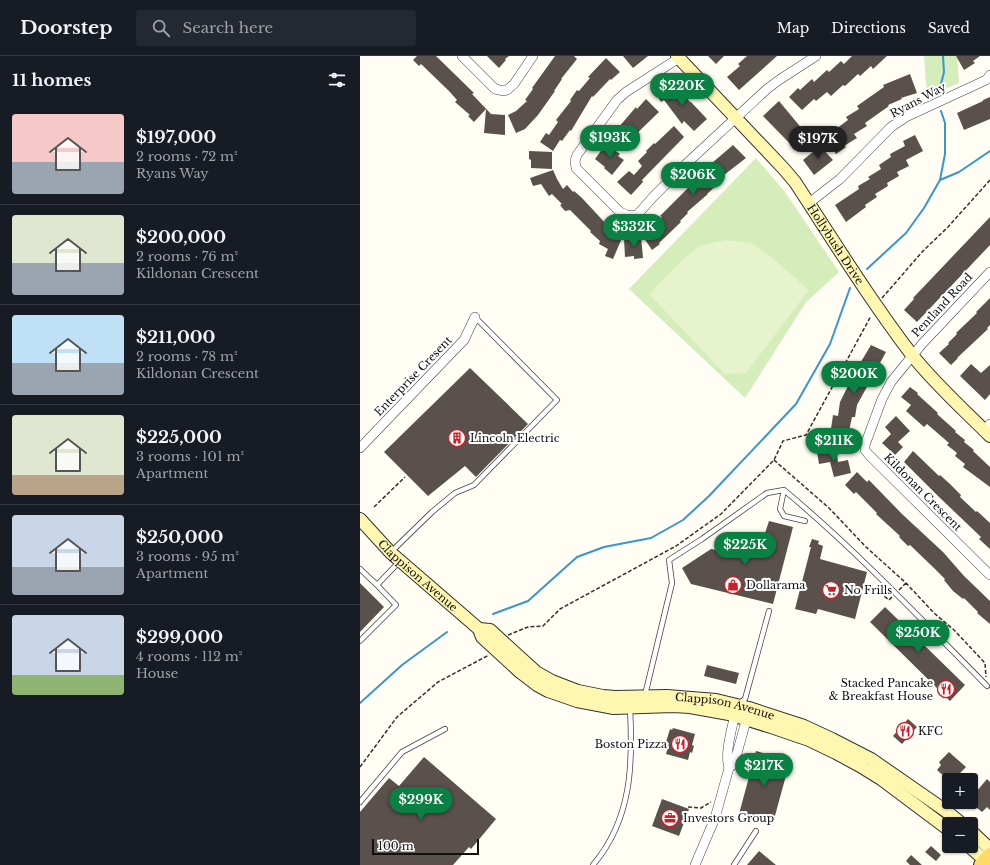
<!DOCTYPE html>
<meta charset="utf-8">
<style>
:root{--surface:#171b24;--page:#242831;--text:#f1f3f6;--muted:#9ea1a6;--line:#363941;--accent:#0b8043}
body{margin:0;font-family:"Libre Baskerville",serif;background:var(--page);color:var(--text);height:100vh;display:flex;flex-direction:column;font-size:15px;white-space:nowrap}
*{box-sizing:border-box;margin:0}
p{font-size:13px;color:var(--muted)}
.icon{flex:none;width:22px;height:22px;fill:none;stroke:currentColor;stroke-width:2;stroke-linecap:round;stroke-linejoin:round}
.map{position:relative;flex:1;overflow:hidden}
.side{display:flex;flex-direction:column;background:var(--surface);width:360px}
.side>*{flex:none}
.tools{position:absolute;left:582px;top:717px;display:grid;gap:8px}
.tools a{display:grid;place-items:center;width:36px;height:36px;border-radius:4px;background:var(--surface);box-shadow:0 1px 3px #0004;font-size:20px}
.scale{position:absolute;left:12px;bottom:10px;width:107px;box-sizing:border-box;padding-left:4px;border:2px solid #101010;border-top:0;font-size:11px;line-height:14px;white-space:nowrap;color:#101010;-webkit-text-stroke:3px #fff;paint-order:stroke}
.price{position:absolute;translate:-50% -34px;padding:0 9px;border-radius:14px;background:var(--accent);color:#fff;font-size:13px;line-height:26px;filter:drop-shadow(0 1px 2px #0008)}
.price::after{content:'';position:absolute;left:50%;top:24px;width:12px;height:9px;margin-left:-6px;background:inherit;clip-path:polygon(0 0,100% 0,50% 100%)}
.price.on{background:#222;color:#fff}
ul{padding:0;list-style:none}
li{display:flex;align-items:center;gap:12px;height:100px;padding:0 12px}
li+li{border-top:1px solid var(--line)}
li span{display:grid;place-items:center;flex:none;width:112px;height:80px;border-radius:4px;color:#555}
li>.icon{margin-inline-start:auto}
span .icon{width:48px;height:48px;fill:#fffc;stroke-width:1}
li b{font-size:17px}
h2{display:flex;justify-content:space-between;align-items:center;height:48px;padding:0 12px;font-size:17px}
header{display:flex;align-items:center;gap:24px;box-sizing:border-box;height:56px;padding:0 20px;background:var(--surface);border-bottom:1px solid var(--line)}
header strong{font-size:19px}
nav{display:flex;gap:22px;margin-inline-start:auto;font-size:14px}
.search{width:280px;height:36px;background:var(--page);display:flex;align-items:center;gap:10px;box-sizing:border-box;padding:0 14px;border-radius:4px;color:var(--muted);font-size:15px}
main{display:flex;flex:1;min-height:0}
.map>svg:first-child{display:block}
</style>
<header>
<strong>Doorstep</strong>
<div class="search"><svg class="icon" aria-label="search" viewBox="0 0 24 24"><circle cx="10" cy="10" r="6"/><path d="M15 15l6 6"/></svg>Search here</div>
<nav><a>Map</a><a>Directions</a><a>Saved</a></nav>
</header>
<main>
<section class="side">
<h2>11 homes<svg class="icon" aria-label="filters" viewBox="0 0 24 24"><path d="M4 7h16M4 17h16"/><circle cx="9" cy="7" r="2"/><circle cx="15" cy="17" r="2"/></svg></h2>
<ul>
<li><span style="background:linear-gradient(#f6c9c9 60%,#9aa5b1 0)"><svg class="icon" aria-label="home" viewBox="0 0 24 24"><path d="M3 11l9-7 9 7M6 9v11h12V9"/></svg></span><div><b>$197,000</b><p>2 rooms · 72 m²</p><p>Ryans Way</p></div></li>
<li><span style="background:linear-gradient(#dfe7d0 60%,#9aa5b1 0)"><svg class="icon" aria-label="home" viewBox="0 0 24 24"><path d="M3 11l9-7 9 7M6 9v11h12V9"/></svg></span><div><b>$200,000</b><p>2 rooms · 76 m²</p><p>Kildonan Crescent</p></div></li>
<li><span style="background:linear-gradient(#bfe0f5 60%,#9aa5b1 0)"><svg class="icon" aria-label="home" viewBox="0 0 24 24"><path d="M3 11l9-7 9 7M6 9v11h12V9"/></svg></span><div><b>$211,000</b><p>2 rooms · 78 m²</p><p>Kildonan Crescent</p></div></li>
<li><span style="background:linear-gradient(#dfe7d0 75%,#b9a48a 0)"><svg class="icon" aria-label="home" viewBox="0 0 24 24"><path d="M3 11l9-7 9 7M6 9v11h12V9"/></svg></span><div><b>$225,000</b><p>3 rooms · 101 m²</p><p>Apartment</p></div></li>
<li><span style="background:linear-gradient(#c9d6e8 65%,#9aa5b1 0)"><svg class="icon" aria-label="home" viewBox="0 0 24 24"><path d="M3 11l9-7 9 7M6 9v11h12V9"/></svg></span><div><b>$250,000</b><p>3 rooms · 95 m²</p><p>Apartment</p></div></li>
<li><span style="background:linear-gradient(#c9d6e8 75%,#8fb573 0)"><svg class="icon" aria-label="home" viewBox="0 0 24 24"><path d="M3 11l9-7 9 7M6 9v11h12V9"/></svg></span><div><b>$299,000</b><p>4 rooms · 112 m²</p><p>House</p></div></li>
</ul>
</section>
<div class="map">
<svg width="630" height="809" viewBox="0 0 630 809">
<rect width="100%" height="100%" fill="#fffdf4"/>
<path fill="#d4edba" d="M564,0h33l2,27 -32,13z
M396,102l29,34 54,80 -33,30 -61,96 -116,-109z"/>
<path fill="#e6f3cd" d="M366,184l25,3 19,13 39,34 -63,83 -21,1 -76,-80 40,-40 13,-9z"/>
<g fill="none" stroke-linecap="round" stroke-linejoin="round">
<path stroke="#3895d4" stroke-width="2" d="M579,36l5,-20 -1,-16
M580,124l19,-8 31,-21
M507,213l39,-36 18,-25 16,-28 5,-26v-31l-4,-12
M133,558l35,-13 49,-44 27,-10 47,-9 32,-18 26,-24 87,-92 34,-60 20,-56
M0,647l42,-38 45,-33"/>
</g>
<path fill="#5a514c" d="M57,0h19l38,37 -2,1 19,20 14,1v20l-21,-2 2,-24 -12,13 -6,-6 2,-1 -15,-13 2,-2 -8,-9 -28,-27 -2,2 -6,-6z
M127,0h22l-4,3 1,1 -7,8z
M195,0h19l3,3 -16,20h1l-8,12h1l-17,24 -13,14 -9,4 -8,-18 8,-4 11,-10 -2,-1 8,-11 -1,-1z
M263,0h25l-15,12z
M348,0h16l-8,8z
M387,0h30l-38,34 -12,-13 13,-11 -2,-2z
M492,0h35l-14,13 -2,-3 -11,10 -2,-2 -13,12 -2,-1 -12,11 -4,-4 -11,9 -2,-2 -12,11 -13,-13 9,-9 2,2 12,-11 2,3 13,-12 2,2 12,-11 3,3z
M596,0h24l-7,5 2,2 -11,7z
M246,2l14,14 -9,8 -1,-1 -17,18 -1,-1 -21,35 -1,-1 -8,11 -2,-1 -7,11 -13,-9 6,-9 3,2 9,-13 -2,-2 15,-19 -1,-1 7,-10 2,1 11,-13 -2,-1z
M550,18l7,19 -16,5 1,1 -14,6 1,1 -24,17 2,3 -13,8 3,4 -13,8 2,1 -10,7 -11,-17 23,-17 -2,-3 13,-8 -2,-3 27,-19 -1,-2z
M314,27l6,10 2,-1 8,10h1l16,17 -13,12 -10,-10 -2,3 -18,-24 -3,2 -5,-8z
M630,41v22l-26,11 -7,-17 26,-12v-1z
M286,43l13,13 -28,27 2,2 -8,7 -13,-13 24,-28 1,2z
M419,45l24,29h1l8,8 -14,14 -35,-36z
M314,70l10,11 -42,43 1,2 -12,13 -14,-13 12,-11 5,4 8,-9 -4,-5 9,-9 -1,-1 8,-8 1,1z
M555,79l8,16 -17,9 3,6 -12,6 2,4 -12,7 1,3 -13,8 2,3 -12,8 1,2 -20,15 -11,-17 24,-16 -1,-3 12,-7 -2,-2 13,-8 -2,-4 12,-8 -1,-3 15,-8 -2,-5z
M246,88l14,10 -2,2 6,4 -12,15 -8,-7 1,-1 -10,-8z
M373,89l13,13 -22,17 1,1 -9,8 1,1 -10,9h1l-21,18 1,1 -8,8 1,1 -22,21 1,1 -8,6 -10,-15 11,-7 -1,-1 10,-10 -2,-1 46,-46 -1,-1z
M460,90l13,14 -19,15 -11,-15z
M169,95l23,1v17l-21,-1v-8l-2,-1z
M193,114l4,9 6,10 4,-4 6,7 1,-1 8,7 26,28 -4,3 18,9 -9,21 -8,-3 3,-7 -9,-5 1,-3 -10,-9 1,-1 -21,-21 -5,1 -5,-6 2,-1 -10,-10 -3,2 -8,-12 -8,2 -3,-8z
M630,161v28l-73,77 -13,-12 10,-11 -1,-1z
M281,180l2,22 -9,1v-3l-9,1 -1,-18 14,-1z
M630,242v27l-3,3 1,1 -31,29h1l-7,7 -12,-12 10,-9 -1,-1 9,-9 -1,-1 21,-20 -1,-1z
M511,289l15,7 -29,53 -2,12h-3l-3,14 -8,-1 -2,14 -17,-3 2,-13 7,1 2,-14 5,1 2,-14 16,-32z
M611,308l10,9 9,-8v29l-5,6 -25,-24z
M110,312l58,56 -52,53 -11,-11 -37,30 -44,-44z
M550,331l8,6 -1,1 21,19 -1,1 19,17 -1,1 10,8 -1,2 10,8 -1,1 17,16v20l-27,-20 2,-3 -10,-8 2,-3 -10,-8 2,-2 -22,-19 -3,3 -18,-16 5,-6 -10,-8z
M536,360l14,15 -12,11 5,5 -8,8 -13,-12 9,-9 -6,-7z
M476,392l2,14 10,-2 3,13 -17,4 -4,-15 -11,2 -2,-12z
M553,395l26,25 1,-1 10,9 11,11 -1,2 16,15 1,-1 13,12v26l-11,-10 2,-2 -43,-41 -34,-34z
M497,416l10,10 2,-2 33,34 41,38 21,24 26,25v23l-13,-11 1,-1 -14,-14 -1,1 -10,-8 -9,-11 1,-1 -10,-10 -25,-24 -2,1 -9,-9 1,-1 -24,-22 1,-1 -21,-21 -2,2 -9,-9z
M409,465l24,6 -20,77 -82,-20 -9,-16 29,-19 17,3 4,-12 20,4 2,-7 9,2z
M452,483l7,2 -1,3 5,2 -3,13 47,13 -12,47 -37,-10 -2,5 -21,-5 16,-62h-2z
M0,527l24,24 -24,25z
M525,551l80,78 -15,16 -80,-79z
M347,609l32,8 -3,11 -32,-8z
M548,663l9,8 -15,17 -9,-8z
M313,672l22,6 -3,11 2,1 -2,7 -2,-1 -2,8 -22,-6 3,-11 -3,-1 4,-13 2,1z
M396,695l34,10 -17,62 -34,-9z
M589,696l17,15 -13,13h-5l-11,-10 4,-5 -2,-3z
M64,701l72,62 -25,30 -2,-2 -16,18h-93v-53l29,-34 10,8z
M627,723l3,3v28l-3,-3 -5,5 -11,-9v-5z
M302,743l27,10 -10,27 -27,-10z
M571,790l10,9 -5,6 -11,-9z
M399,795l17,14h-29z
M551,799l11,10h-12l-4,-4z"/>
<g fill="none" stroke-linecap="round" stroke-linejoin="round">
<g stroke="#434343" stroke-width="6">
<path id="lane" d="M424,434l-4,19 4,7 21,5
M32,495l40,-39 23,-19 19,-8 83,-85 -82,-83
M0,513l17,16 23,-24
M0,585l36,-36 -19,-20
M285,639l27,-112 -3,-23 33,-21 65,-46 17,-3c72,60 137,129 203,196
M378,648l7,-5 24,-88
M0,746l42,-50 43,-23
M233,809c39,-46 40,-101 37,-157
M374,809l22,-34"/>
</g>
<g stroke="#434343" stroke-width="10">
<path id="street" d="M102,0l33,33 9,2 3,-1 7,-6 19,-28
M319,2l-53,34 -9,8 -40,55 -2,6 1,7 44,44 7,3 6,1 5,-2 15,-17 33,-33 81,-75 12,-9 37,-24
M449,147l31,-24 51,-52 15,-10 80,-37 4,-5
M630,216l-68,72 -31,38 -9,17 -17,46v5l4,5 121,120
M625,374l5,-6
M0,392l104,-108 11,-23
M369,712l5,-4 14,-50
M335,809l20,-47 14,-50c-5,-16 4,-42 7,-59"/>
</g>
<g stroke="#323232" stroke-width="14">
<g id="secondary">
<path id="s1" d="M317,0l107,113 11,13c38,58 75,118 117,173 23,29 52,55 78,81"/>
<path id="s2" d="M0,463l31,34 88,76 3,8 38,35 17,13 11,6 29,10 37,7 59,-2 17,1 39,7 42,13 38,13 27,13 24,13 21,13 68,51"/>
<path id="s3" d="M119,573l11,1 46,42 16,9 26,10 25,5 12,1 52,-1 49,4 33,8 55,18 28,13 39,20 75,52 16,13"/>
<path d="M611,775l19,18"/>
<path d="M609,790l21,19"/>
</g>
</g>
<g stroke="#212121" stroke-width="16">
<path id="primary" d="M621,809l9,-10"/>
</g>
<path stroke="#323232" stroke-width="1.5" stroke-dasharray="4 2" stroke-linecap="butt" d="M522,242l41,-47 25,-24 42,-47
M414,404l55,48 37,39 40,36 28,30 20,17 31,33 1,14
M14,451l31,-30
M515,533l14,11 3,-3
M539,534l7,-7
M148,579l20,-8 15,-1 17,-17 116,-63 45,-32 53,-54 9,-19 23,-6 65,-119
M0,711l37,-50 41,-35 51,-27
M328,751l13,1 10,-6"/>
<use href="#lane" stroke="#fff" stroke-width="4.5"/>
<use href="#street" stroke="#fff" stroke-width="9"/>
<use href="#secondary" stroke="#fff7af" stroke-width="12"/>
<use href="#primary" stroke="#ffda64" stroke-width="14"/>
</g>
<defs>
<g id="building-ring" transform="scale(0.9)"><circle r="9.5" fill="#fff" stroke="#c92027" stroke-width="1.5"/><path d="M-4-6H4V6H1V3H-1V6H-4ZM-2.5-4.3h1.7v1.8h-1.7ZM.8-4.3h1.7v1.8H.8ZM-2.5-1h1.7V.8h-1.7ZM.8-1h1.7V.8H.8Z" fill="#c92027"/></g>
<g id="shop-ring" transform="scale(0.9)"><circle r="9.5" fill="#fff" stroke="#c92027" stroke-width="1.5"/><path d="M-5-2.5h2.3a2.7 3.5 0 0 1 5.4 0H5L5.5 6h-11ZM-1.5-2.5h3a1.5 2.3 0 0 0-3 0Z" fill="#c92027"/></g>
<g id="supermarket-ring" transform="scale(0.9)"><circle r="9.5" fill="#fff" stroke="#c92027" stroke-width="1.5"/><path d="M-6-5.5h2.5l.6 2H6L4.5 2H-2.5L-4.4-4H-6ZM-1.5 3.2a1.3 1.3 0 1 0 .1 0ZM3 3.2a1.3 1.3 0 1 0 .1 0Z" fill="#c92027"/></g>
<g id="restaurant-ring" transform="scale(0.9)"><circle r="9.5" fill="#fff" stroke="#c92027" stroke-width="1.5"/><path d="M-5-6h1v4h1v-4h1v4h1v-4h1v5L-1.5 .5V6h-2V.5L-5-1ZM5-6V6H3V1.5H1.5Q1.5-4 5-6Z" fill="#c92027"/></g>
<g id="office-ring" transform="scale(0.9)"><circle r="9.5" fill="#fff" stroke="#c92027" stroke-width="1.5"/><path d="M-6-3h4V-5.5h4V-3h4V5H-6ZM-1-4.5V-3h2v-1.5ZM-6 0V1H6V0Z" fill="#c92027"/></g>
</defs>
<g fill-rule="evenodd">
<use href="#building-ring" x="97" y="382"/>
<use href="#shop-ring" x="373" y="529"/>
<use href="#supermarket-ring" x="471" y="534"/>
<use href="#restaurant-ring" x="586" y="633"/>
<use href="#restaurant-ring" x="545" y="675"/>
<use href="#restaurant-ring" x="320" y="688"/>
<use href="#office-ring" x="310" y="762"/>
</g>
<g text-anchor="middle" stroke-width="4" stroke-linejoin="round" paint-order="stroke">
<g font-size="11" fill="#101010" stroke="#fff">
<text transform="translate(558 44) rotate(-28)" y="4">Ryans Way</text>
<text dy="4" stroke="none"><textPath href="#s1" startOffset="247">Hollybush Drive</textPath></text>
<text transform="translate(582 249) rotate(-47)" y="4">Pentland Road</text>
<text transform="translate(53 320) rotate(-46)" y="4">Enterprise Cresent</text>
<text transform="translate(563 436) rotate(45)" y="4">Kildonan Crescent</text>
<text dy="4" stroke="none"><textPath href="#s2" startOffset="81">Clappison Avenue</textPath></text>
<text dy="4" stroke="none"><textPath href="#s3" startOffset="268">Clappison Avenue</textPath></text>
</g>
<g font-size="11" fill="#101010" stroke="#fff" text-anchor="start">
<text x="110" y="386">Lincoln Electric</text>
<text x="386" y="533">Dollarama</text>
<text x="484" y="538">No Frills</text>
<text x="573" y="631" text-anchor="end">Stacked Pancake<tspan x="573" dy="13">&amp; Breakfast House</tspan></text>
<text x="558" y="679">KFC</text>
<text x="307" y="692" text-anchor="end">Boston Pizza</text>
<text x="323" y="766">Investors Group</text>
</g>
</g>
</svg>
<div class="tools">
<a>+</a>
<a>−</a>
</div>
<div class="scale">100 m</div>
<b class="price" style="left:322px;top:51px">$220K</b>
<b class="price" style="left:250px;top:103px">$193K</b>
<b class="price on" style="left:458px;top:104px">$197K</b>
<b class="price" style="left:333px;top:140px">$206K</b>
<b class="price" style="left:274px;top:192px">$332K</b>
<b class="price" style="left:494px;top:339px">$200K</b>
<b class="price" style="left:474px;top:406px">$211K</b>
<b class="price" style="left:385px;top:510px">$225K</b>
<b class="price" style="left:558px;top:598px">$250K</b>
<b class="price" style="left:404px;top:731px">$217K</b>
<b class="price" style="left:61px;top:765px">$299K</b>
</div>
</main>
